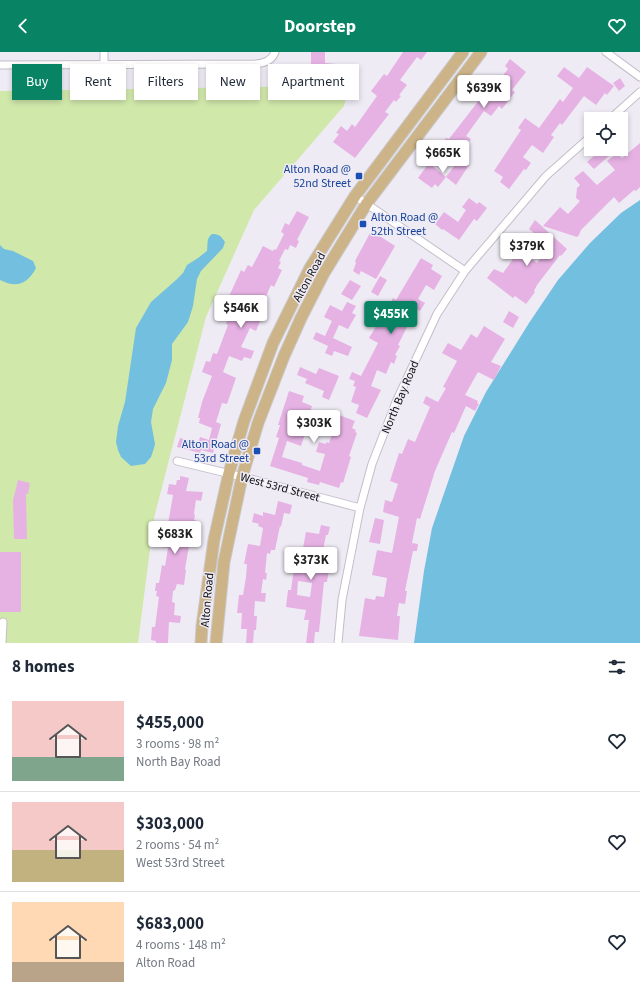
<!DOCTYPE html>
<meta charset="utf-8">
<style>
:root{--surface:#fff;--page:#f6f6f7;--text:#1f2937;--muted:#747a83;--line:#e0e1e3;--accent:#088465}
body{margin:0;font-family:"Source Sans 3",sans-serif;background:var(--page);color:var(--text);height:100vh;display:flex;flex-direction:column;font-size:15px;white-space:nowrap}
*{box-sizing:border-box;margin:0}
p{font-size:13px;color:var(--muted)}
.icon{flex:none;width:22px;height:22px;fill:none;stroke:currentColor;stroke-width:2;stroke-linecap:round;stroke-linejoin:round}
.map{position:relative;height:591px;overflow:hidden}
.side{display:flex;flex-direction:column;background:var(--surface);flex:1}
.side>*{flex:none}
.guide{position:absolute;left:12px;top:12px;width:400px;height:36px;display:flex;gap:8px}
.buttons{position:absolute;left:584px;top:60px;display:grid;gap:8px}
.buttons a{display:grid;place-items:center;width:44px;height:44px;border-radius:0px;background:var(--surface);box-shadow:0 2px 6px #0003;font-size:20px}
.price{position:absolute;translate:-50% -34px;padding:0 9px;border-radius:4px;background:#fff;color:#222;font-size:13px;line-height:26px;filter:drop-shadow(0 1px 2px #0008)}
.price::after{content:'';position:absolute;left:50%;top:24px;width:12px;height:9px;margin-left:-6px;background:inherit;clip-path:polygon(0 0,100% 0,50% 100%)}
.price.active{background:var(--accent);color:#fff}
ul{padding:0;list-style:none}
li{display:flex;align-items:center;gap:12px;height:100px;padding:0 12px}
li+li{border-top:1px solid var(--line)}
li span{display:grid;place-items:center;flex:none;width:112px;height:80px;border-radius:0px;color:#555}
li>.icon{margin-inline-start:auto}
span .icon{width:48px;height:48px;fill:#fffc;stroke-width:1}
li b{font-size:17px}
h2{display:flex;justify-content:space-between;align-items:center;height:48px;padding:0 12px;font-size:17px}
.tag{padding:0 14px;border-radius:0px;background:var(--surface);box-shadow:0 2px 6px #0003;font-size:14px;line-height:36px}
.tag.active{background:var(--accent);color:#fff}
header{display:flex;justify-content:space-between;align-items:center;height:52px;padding:0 12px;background:var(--accent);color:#fff;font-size:18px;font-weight:700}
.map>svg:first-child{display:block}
</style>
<header><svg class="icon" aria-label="back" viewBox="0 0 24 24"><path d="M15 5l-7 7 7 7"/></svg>Doorstep<svg class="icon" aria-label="heart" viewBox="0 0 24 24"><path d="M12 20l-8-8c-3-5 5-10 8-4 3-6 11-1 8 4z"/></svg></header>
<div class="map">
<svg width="640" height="591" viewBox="0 0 640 591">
<rect width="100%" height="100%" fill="#efebf5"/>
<path fill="#d1e8ab" d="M337,14h18l-11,40 -90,104 -48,107 -52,201 -16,125h-138v-552l322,-5z"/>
<path fill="#73bfdf" d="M640,148v443h-226l10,-72 8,-43 32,-92 22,-44 43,-69 29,-43 32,-37 31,-30z
M212,182c7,0 9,2 13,8l-2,6 -22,23 -4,8 -4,27 -5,16 -16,22v16l-6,23 -13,26 -2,13 4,22 -1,4 -3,9 -6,7 -14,2 -10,-9 -3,-7 -2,-8 2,-16 7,-24 11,-74 15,-26 25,-22 7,-7 4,-8 11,-7 9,-7c1,-6 -1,-13 5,-17z
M0,193l4,4 9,2 20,10 3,7c-9,17 -20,20 -36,12z"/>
<path fill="#e6b2e4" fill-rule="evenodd" d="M311,0h14v11l12,1v8h-6l-1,8h-8v3l-15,-1v-7h4z
M403,0h24l-6,8 -4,-3 -17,23 7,5 -8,10 2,1 -5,6 -2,-2 -9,12 4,2 -34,44 -22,-16 6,-8 -3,-1 5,-7 6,5 5,-7 3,3 22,-31 -6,-5 13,-17 3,2z
M510,7l16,13 -14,18 3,2 -13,17 -3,-3 -8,10 -7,-5 -18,25 5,3 -16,22 -15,-11 6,-8 -1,-4 4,1 41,-53 3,2 15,-19 -3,-3z
M564,15l15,11 8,-11 27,19 -7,9 -2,-2 -9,12 -12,-9 -22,29 -2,-2 -9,12 3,2 -11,16 -11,-8 -9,12 8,6 -5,7 -2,-1 -15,20 -9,-7 3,-5 -9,-6 27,-41 -3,-2 7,-10 14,10 21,-29 3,3 10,-14 -16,-12z
M620,26l5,8 -6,5 -6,-8z
M640,91v44l-4,4 -2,-1 -15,13 -5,-6 -33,33 -2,5 -2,2 -34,-11 17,-19 8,7 12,-13 -4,-3 1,-10 3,-3 -6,-7 9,-7 14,14 18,-15 -8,-9 10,-8 5,5z
M602,97h2l5,7 -15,13 -7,-7z
M460,106l9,7 -13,20 -10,-8 -8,10 -3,-3 -3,4 -14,-10 11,-15 17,14z
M469,146l8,6 2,-2 8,6 -10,13 -3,-2 -15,21 -16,-11 -1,1 -7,-6 9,-12 14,10 8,-12 -4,-3z
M297,159l12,6 -12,23 2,1 -3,7 -6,-3 -2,5 -3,-1 -6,12 2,1 -3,6 4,2 -8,17 -3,-2 -10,23 6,3 -4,9 -2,-1 -5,12 -6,-3 -9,19 13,4 -3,8 -7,-2 -2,4 -13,-5 -6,16 13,6 -9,26 -5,-1 -6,19 5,2 -8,29 -12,-3 -1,3 -23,-6 3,-9 18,5 2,-6 9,3 3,-12 -13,-5 1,-5h-2l4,-16 10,-26 -10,-4 4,-11 4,1 3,-9 4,1 11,-29 -2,-1 8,-18 -8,-3 15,-33 3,2 4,-7 4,2 11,-21 10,5 1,-2 2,1 8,-16 -3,-2 4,-9 4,2z
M535,168l32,29 -6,7 -1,-1 -23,30 -3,6 1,1 -9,12 -11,-8 -2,2 -26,-20 7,-9 9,4 10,-14 -6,-5 7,-9 23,18 13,-17 -21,-17z
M370,181l4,3 1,-3 20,13 -19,33 -15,-8 -2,4 -6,-4 3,-8 -1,-2z
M421,206l12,7 -2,4 11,7 -8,14 -8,-5 -8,14 7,4 -5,8 -14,-8 -9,15 11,7 -10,20 2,1 -5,9 2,1 -3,8 -3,-2 -5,12 -9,-4 -6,16 10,4 -14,28 -11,-5 3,-8 -8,-3 5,-15 -3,-1 2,-5 -6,-2 3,-7 9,4 17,-33 -9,-5 17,-28v-8l4,2 3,-6 3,2z
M380,224l7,4 -9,16 -7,-4z
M350,228l11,6 -9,14 -11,-6z
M347,250l9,4 -4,7 4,2 -8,14 -9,-4 -6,13 19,9 -4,9 -14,-5 -2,5 -7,-3 3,-7 -15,-7 3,-7 9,4 7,-15 -8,-4 6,-12 12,6z
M509,259l10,6 -6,11 -10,-6z
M484,274l21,13 -14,23 10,4 -7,14 -16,-8 -13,23 13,6 -1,2 2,1 -4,7 -9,-5 -12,27 -2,-1 -17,39 -15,48 -3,-1 -5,25 6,1 -1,7h-4l-8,40h2l-2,13 -6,-1 -2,13h3l-2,24 -39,-4 6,-38 10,2 1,-4 8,1 3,-19 -15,-3 5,-25 15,3 7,-36 -16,-5 2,-12 7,2 6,-18 -8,-3 9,-28 3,1 6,-15 7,3 15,-35 -7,-4 3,-7 12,6 8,-14 -3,-1 14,-26 -15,-8 6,-10 13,7 10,-16 6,4z
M300,315l16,7 3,-6 20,8 -10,24 -7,-3 2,-6 -19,-8 2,-4 -10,-4z
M289,339l15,5 -2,6 10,4 -7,21 2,1 -6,18 -14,-5 -5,16 20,6v2l18,6 5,-17 -9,-2 3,-10 7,2v-2l3,1 3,-9 3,1 4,-13 -2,-1 2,-6 16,6 -3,7 4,2 -1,2 2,1 -8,23 2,1 -8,26 -2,-1 -2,6 -19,-6 -1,3 -12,-3 1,-4 -38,-12 9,-28 -3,-1 4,-12h-2z
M180,424l9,2 -3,13 17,1 -2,9 -5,-1 -2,14 1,1 -1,5 4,1 -1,9 -5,-1 -7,40 1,1 -2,15 -7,-1 -2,6 -2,1 -1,11 3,1 -1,12 7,1 -1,7 -11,-1 -1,21h-12v-2l-5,-1 1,-13h3l4,-30 -3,-1 1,-5h-2l1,-8h3l3,-18 3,1 3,-18 -7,-1 1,-7 4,1 4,-17h-2l5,-29 -6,-1 2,-10 7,1 1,-5h3z
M18,428l12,3 -2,11h-2l1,45h-13l-1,-39z
M278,449l14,4 -2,9 -6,-1 -3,14 -1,-1 -5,24h-4l-1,4 -3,-1 -2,20h2l-1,7 -3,-1 -2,14h5l-1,9 -10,-1 -1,15h3l-1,14h-2l-1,13h-7l1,-14h-6l1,-16h-5l2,-18h4l3,-18 1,-13h-3l4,-20 12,2 3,-18 -5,-2 1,-2 -7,-2 2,-9 9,3v-4l12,3z
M375,466l9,2 -4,24 -11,-2z
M321,473l9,2 -2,8h-2l-3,15 8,2 -4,16 2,1 -2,13h-3l-5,50h-4l-1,11h-8l3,-23h-5l2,-10 -20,-3 2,-17h3l3,-22 10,2 2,-16 -4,-1 4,-21 13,2zM298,529l14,2 -2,14 -13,-2z
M0,500h21v60h-21z"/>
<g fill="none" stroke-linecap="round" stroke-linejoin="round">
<g stroke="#c2bec7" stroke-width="9">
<path id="minor" d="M606,0l34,25
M0,13l256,-1c8,-1 16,-3 19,-12
M104,13v-13
M610,67l30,-27
M355,144l110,75
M177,409l78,19 105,28
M2,591l1,-21
M338,591l4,-43 18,-92 12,-44 24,-62 41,-88 28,-43 81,-95 45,-40"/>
</g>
<g stroke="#cacacb" stroke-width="13">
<path id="primary" d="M201,591l1,-17 12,-86 15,-67 15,-52 29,-78 37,-75 45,-72 108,-144
M216,591l8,-81 18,-85 16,-54 26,-67 17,-38 23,-45 43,-70 114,-151"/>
</g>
<use href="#minor" stroke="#fff" stroke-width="7"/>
<use href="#primary" stroke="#cdb488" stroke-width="11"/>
</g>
<g fill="#1a4fb4" stroke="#efebf5" stroke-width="1.5">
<rect x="355" y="120" width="8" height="8" rx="2"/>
<rect x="359" y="168" width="8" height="8" rx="2"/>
<rect x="253" y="395" width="8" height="8" rx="2"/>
</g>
<g text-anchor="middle" stroke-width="3" stroke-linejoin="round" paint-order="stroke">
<g font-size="12" fill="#164399" stroke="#efebf5" text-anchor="end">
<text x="351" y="121">Alton Road @<tspan x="351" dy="14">52nd Street</tspan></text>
<text x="371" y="169" text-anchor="start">Alton Road @<tspan x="371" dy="14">52th Street</tspan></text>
<text x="249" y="396">Alton Road @<tspan x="249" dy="14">53rd Street</tspan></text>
</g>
<g font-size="12" fill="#0f0e11" stroke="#efebf5">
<text transform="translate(309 225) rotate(-61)" y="4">Alton Road</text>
<text transform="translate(400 345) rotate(-67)" y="4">North Bay Road</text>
<text transform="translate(280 435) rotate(15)" y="4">West 53rd Street</text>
<text transform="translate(207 548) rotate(-85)" y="4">Alton Road</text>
</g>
</g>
</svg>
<div class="buttons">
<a><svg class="icon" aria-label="locate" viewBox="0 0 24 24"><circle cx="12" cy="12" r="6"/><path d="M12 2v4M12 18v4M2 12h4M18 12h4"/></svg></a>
</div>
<b class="price" style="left:484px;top:57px">$639K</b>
<b class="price" style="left:443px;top:122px">$665K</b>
<b class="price" style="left:527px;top:215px">$379K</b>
<b class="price" style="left:241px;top:277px">$546K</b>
<b class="price active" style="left:391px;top:283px">$455K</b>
<b class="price" style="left:314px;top:392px">$303K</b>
<b class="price" style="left:175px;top:503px">$683K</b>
<b class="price" style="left:311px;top:529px">$373K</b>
<div class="guide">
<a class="tag active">Buy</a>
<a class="tag">Rent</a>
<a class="tag">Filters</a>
<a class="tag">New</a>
<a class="tag">Apartment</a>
</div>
</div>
<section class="side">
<h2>8 homes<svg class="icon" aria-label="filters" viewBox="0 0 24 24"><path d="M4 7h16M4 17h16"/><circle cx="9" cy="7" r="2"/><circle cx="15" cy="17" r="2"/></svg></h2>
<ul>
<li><span style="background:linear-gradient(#f6c9c9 70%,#7fa58c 0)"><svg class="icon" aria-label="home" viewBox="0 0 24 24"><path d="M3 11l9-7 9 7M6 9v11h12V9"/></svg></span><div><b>$455,000</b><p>3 rooms · 98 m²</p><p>North Bay Road</p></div><svg class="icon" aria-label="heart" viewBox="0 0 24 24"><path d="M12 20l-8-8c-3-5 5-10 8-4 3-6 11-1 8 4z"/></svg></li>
<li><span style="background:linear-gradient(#f6c9c9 60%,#c2b280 0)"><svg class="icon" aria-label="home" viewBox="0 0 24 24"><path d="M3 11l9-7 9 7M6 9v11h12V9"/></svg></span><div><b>$303,000</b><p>2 rooms · 54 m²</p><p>West 53rd Street</p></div><svg class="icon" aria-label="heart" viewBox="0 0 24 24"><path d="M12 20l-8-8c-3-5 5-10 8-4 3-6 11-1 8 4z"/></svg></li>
<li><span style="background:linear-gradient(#ffd9b3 75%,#b9a48a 0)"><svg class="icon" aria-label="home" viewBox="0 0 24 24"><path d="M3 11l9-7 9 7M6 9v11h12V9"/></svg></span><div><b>$683,000</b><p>4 rooms · 148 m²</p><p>Alton Road</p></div><svg class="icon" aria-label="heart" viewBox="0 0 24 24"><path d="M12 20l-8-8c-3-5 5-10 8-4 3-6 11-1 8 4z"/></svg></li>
</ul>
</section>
